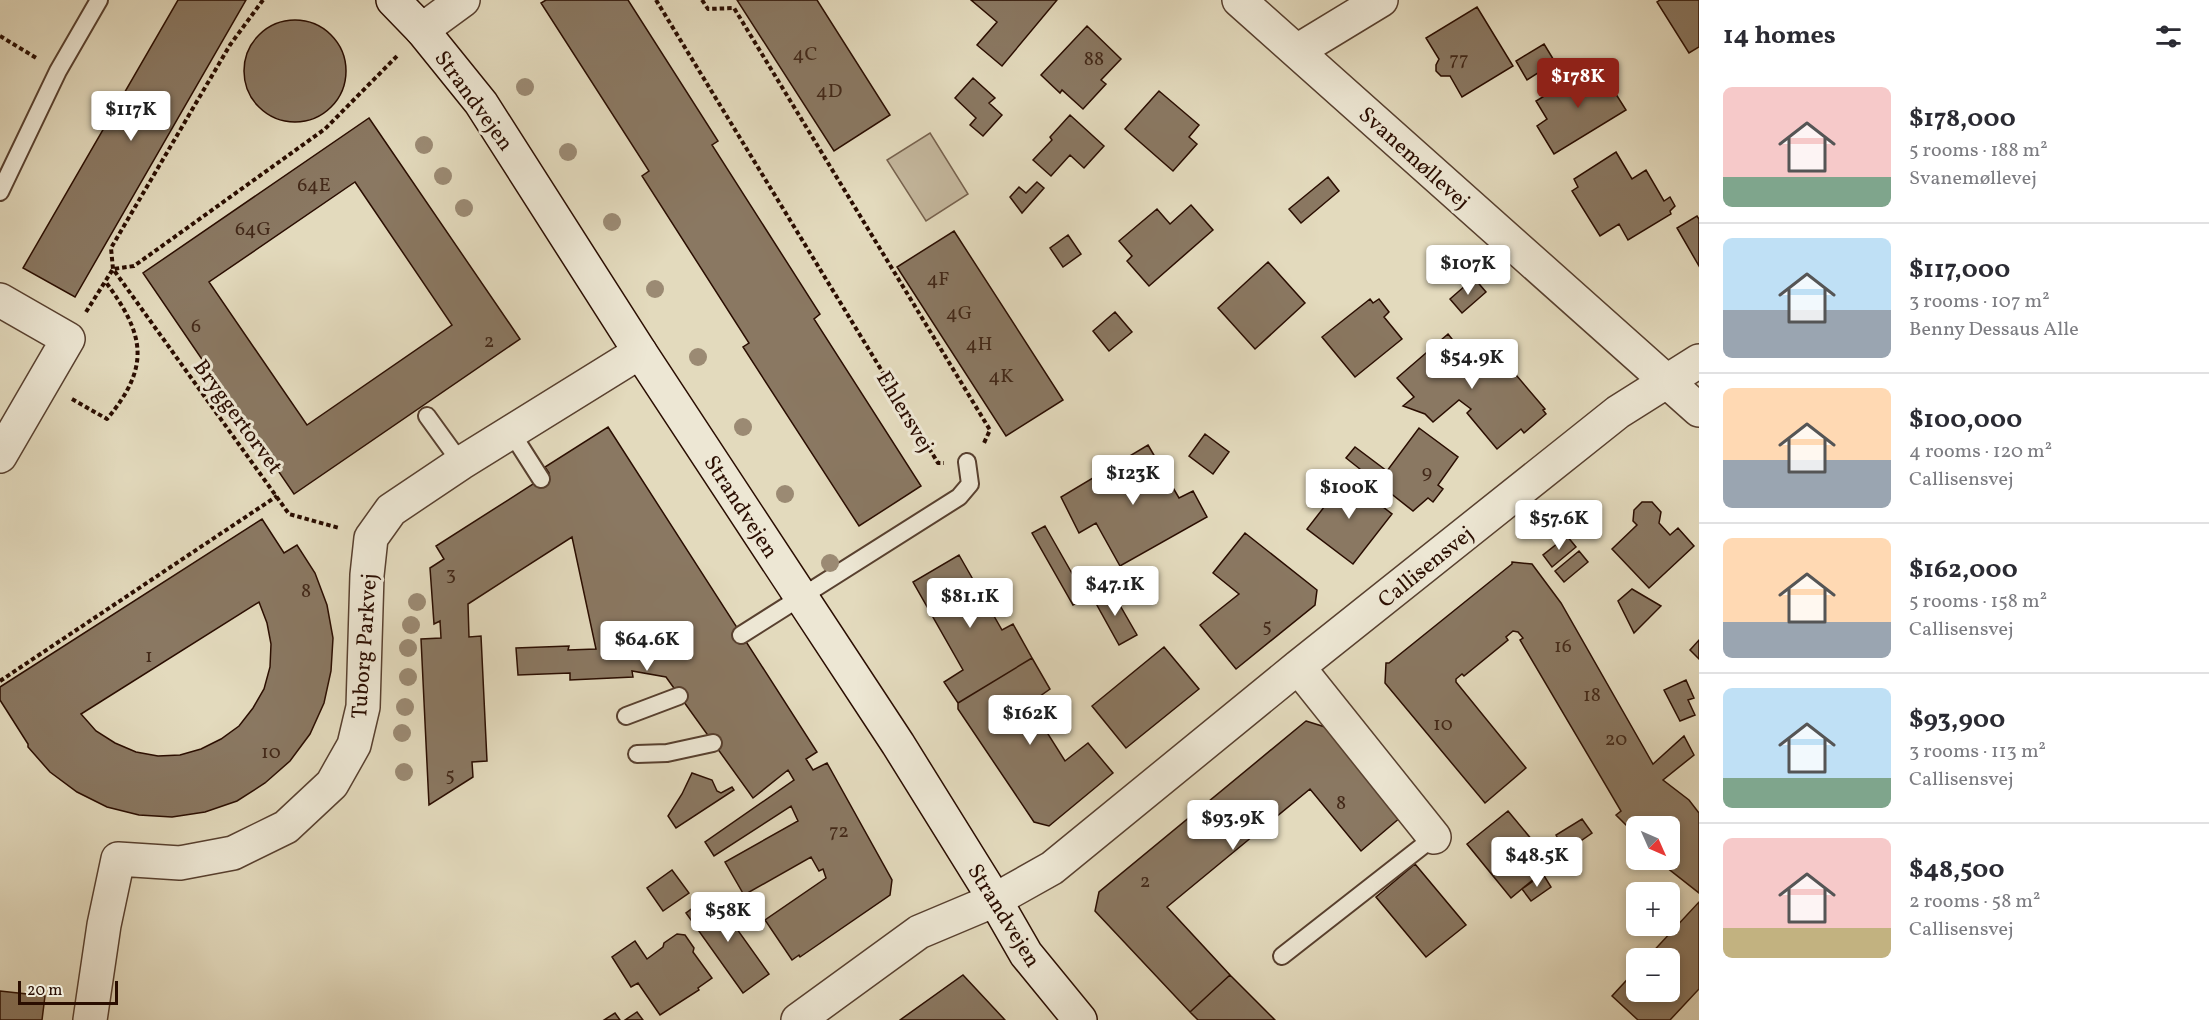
<!DOCTYPE html>
<meta charset="utf-8">
<style>
:root{--surface:#fff;--page:#f2f2f3;--text:#2b2b33;--muted:#7c7c81;--line:#e1e1e2;--accent:#8f2418}
body{margin:0;font-family:Vollkorn,serif;background:var(--page);color:var(--text);height:100vh;display:flex;flex-direction:column;font-size:22px;white-space:nowrap}
*{box-sizing:border-box;margin:0}
p{font-size:20px;color:var(--muted)}
.icon{flex:none;width:33px;height:33px;fill:none;stroke:currentColor;stroke-width:2;stroke-linecap:round;stroke-linejoin:round}
.map{position:relative;flex:1;overflow:hidden}
.panel{display:flex;flex-direction:column;background:var(--surface);width:510px}
.panel>*{flex:none}
.needle{width:39px;rotate:135deg}
.fabs{position:absolute;left:1626px;top:816px;display:grid;gap:12px}
.fabs a{display:grid;place-items:center;width:54px;height:54px;border-radius:9px;background:var(--surface);box-shadow:0 3px 9px #0003;font-size:30px}
.scale{position:absolute;left:18px;bottom:15px;width:100px;box-sizing:border-box;padding-left:6px;border:3px solid #2a0d00;border-top:0;font-size:16px;line-height:21px;white-space:nowrap;color:#2a0d00;-webkit-text-stroke:4px #ede7d4;paint-order:stroke}
.price{position:absolute;translate:-50% -51px;padding:0 14px;border-radius:6px;background:#fff;color:#222;font-size:20px;line-height:39px;filter:drop-shadow(0 2px 3px #0008)}
.price::after{content:'';position:absolute;left:50%;top:36px;width:18px;height:14px;margin-left:-9px;background:inherit;clip-path:polygon(0 0,100% 0,50% 100%)}
.price.current{background:var(--accent);color:#fff}
ul{padding:0;list-style:none}
li{display:flex;align-items:center;gap:18px;height:150px;padding:0 24px}
li+li{border-top:2px solid var(--line)}
li span{display:grid;place-items:center;flex:none;width:168px;height:120px;border-radius:9px;color:#555}
li>.icon{margin-inline-start:auto}
span .icon{width:72px;height:72px;fill:#fffc;stroke-width:1}
li b{font-size:26px}
h2{display:flex;justify-content:space-between;align-items:center;height:72px;padding:0 24px;font-size:26px}
main{display:flex;flex:1;min-height:0}
.map>svg:first-child{display:block}
</style>
<main>
<div class="map">
<svg width="1699" height="1020" viewBox="0 0 1699 1020">
<rect width="100%" height="100%" fill="#e3dabd"/>
<filter id="stains"><feTurbulence type="fractalNoise" baseFrequency=".00333" numOctaves="4"/><feColorMatrix values="0 0 0 0 .2 0 0 0 0 .09 0 0 0 0 .02 0 0 0 .5 -.17"/></filter>
<radialGradient id="worn" r=".72"><stop offset=".6" stop-color="#630" stop-opacity="0"/><stop offset="1" stop-color="#630" stop-opacity=".3"/></radialGradient>
<path fill="#c4b79d" stroke="#77624e" stroke-width="1.5" d="M930,133l38,61 -42,27 -39,-61z"/>
<path fill="#8a7862" stroke="#2a0d00" stroke-width="1.5" fill-rule="evenodd" d="M178,0h68l-171,297 -52,-29z
M546,0h82l90,141 -6,4 108,169 -6,5 107,167 -62,40 -116,-179 6,-4 -107,-167 7,-5 -108,-168z
M737,0h80l73,115 -56,36z
M971,0h86l-55,66 -25,-21 20,-23z
M1660,0h39v47l-10,6 -32,-51z
M1477,7l36,59 -51,31 -12,-21h-9l-5,-5v-6l3,-6 -13,-21z
M244 71a51 51 0 1 1 102 0a51 51 0 1 1-102 0Z
M1087,26l34,33 -20,21 5,4 -23,25 -21,-19 -2,3 -19,-18z
M1544,44l11,18 -28,18 -11,-19z
M1597,64l29,46 -72,44 -17,-28 10,-7 -11,-18z
M973,78l22,20 -6,5 13,12 -19,21 -13,-11 6,-7 -21,-20z
M1159,91l40,34 -10,12 8,7 -24,27 -48,-42z
M1070,115l34,31 -20,22 -14,-13 -19,21 -18,-16 19,-20 -2,-3z
M369,118l151,221 -226,155 -151,-221zM355,182l97,143 -145,100 -98,-143z
M1616,152l16,27 14,-9 18,31 6,-4 5,9 -5,5 1,3 -43,26 -9,-16 -19,12 -28,-45 6,-4 -4,-8z
M1328,177l11,14 -38,32 -12,-14z
M1037,182l7,6 -22,25 -12,-16 9,-10 7,6z
M1191,205l22,25 -64,56 -22,-25 5,-5 -13,-15 38,-32 13,15z
M1697,216l2,3v47l-22,-38z
M954,231l109,169 -57,36 -109,-169z
M1068,235l13,19 -18,13 -13,-19z
M1268,262l37,41 -50,46 -37,-41z
M1474,278l12,14 -24,21 -12,-14z
M1370,299l3,4 6,-4 10,13 -5,5 18,22 -47,38 -33,-40z
M1115,312l17,20 -23,19 -16,-20z
M1448,334l16,20 18,-14 15,18 2,-3 46,54 -2,1 3,4 -22,19 -3,-4 -24,20 -30,-36 4,-4 -12,-9 -26,22 -8,-8 -22,-8 11,-9 -17,-19z
M608,427l209,325 -11,7 7,11 14,-7 65,117 -2,15 -90,62 -1,-2 -7,5 -27,-40 61,-42 -3,-9 -4,2 -8,-14 -67,38 -19,-33 73,-41 -7,-15 -77,50 -9,-14 89,-62 -6,-10 -35,28 -87,-121 -34,-6 1,6 -63,3v-7l-52,2 -2,-27 53,-2 -1,4 28,-1 -24,-112 -104,67 1,33 12,-1 6,125 -15,1 1,15 -44,28 -8,-166 20,-1 -1,-17 -6,3 -4,-56 14,-9 -8,-13 105,-67 8,-6 -4,-6z
M1419,428l39,29 -20,28 5,4 -10,13 -5,-4 -15,13 -67,-53 9,-11 32,24z
M1205,434l24,18 -16,22 -24,-18z
M1148,445l31,53 14,-7 14,26 -87,49 -24,-43 -17,10 -18,-36z
M1335,478l7,5 4,-5 46,36 -39,50 -46,-35 21,-27 -7,-6z
M1642,502h10l9,10 -2,11 11,12 8,-7 16,18 -45,42 -37,-39 25,-24 -4,-4 1,-11z
M262,519l22,34 13,-8 18,28 12,32 6,33 -2,33 -7,32 -14,31 -20,27 -25,22 -28,18 -32,11 -33,5 -33,-2 -32,-8 -30,-15 -27,-20 -22,-25v-3l-28,-44v-13zM259,602l8,21 4,21 -1,23 -6,22 -11,19 -14,18 -18,13 -20,10 -21,6 -22,1 -22,-4 -21,-9 -19,-12 -15,-17z
M1045,526l41,72 -13,7 -41,-72z
M1245,533l72,57 -2,15 -79,64 -36,-44 39,-31 -26,-21z
M1567,536l9,11 -24,20 -9,-12z
M1579,551l9,11 -24,20 -9,-11z
M959,555l43,75 11,-6 19,34 -74,45 -14,-21 19,-12 -50,-88z
M1512,562l20,2 29,39 92,161 31,-28 10,19 -31,25 26,20 10,13v80l-38,-30 2,-3h7v-34h-34v9l-20,-20 5,-4 -101,-171 3,-2 -5,-6 -5,-1 -7,6 2,3 -44,36 -2,-2 -6,5v3l70,86 -41,35 -100,-120 1,-20h3l123,-99z
M1110,588l27,47 -18,10 -26,-47z
M1632,589l29,17 -27,27 -16,-32z
M1699,640v19l-9,-9z
M1164,647l35,42 -73,59 -34,-42z
M1032,658l18,31 -21,15 36,57 23,-18 25,30 -64,53 -15,-4 -76,-113v-6z
M1686,680l8,18 -6,2 7,15 -15,6 -16,-31z
M1306,721l19,6 76,90 -40,34 -51,-62 -143,118 63,68 -40,37 -95,-101 4,-19z
M692,773l20,7 5,11 4,2 11,-6 2,3 -58,38 -8,-12 14,-22z
M1508,811l44,53 -41,34 -44,-54z
M1582,819l10,14 -27,19 -9,-17z
M1415,864l51,61 -40,32 -50,-60z
M672,870l17,23 -26,18 -16,-23z
M1543,874l8,13 -20,14 -9,-12z
M712,894l57,80 -26,19 -57,-80z
M1699,902v87l-29,31h-32l-26,-24 24,-26v22h34v-34h-23z
M677,934l8,1 9,13 -1,4 19,26 -14,10 1,2 -39,25 -22,-32 -7,4 -19,-30 23,-16 12,18 16,-12 1,-4z
M963,975l42,45h-105z
M1230,975l45,45h-77l-8,-8z
M0,991l45,5 -3,24h-42z
M637,1012l6,8h-18z
M615,1013l5,7h-16z"/>
<g fill="none" stroke-linecap="round" stroke-linejoin="round">
<g stroke="#58402f" stroke-width="20">
<path id="lane" d="M0,192l58,-121 41,-71
M427,416l34,47
M511,432l30,47
M741,635l218,-138 11,-13 -3,-22
M626,716l53,-20
M637,754l30,-1 46,-10
M1282,956l152,-119"/>
</g>
<g stroke="#58402f" stroke-width="36">
<path id="street" d="M1239,0l460,410
M422,30l41,-30
M1297,51l84,-51
M0,300l68,39 -68,117
M1298,667l136,170
M90,1020l14,-95 14,-66 62,4 53,-10 53,-26 46,-43 22,-39 9,-38 4,-132 4,-37 20,-28 70,-47 179,-111
M798,1020l121,-88 76,-32 57,-32 246,-201 320,-255 81,-51"/>
</g>
<g stroke="#2a0d00" stroke-width="36">
<path id="secondary" d="M393,0l29,30 59,73 159,249 258,392 97,156 31,54 54,66"/>
</g>
<path stroke="#2a0d00" stroke-width="4" stroke-dasharray="4.5 3" stroke-linecap="butt" d="M263,0l-33,45 -119,203 2,21 176,245 50,14
M656,0l282,463h6
M702,0l6,9 26,-1 256,422 -6,13
M0,36l38,23
M86,312l27,-43 21,-3 191,-137 74,-75
M72,399l35,20c44,-53 38,-84 -2,-138
M0,681l277,-185"/>
<use href="#lane" stroke="#ede7d4" stroke-width="16"/>
<use href="#street" stroke="#ede7d4" stroke-width="33"/>
<use href="#secondary" stroke="#ede7d4" stroke-width="33"/>
</g>
<g fill="#9b8a73">
<circle cx="525" cy="87" r="9"/>
<circle cx="424" cy="145" r="9"/>
<circle cx="568" cy="152" r="9"/>
<circle cx="443" cy="176" r="9"/>
<circle cx="464" cy="208" r="9"/>
<circle cx="612" cy="222" r="9"/>
<circle cx="655" cy="289" r="9"/>
<circle cx="698" cy="357" r="9"/>
<circle cx="743" cy="427" r="9"/>
<circle cx="785" cy="494" r="9"/>
<circle cx="830" cy="563" r="9"/>
<circle cx="417" cy="602" r="9"/>
<circle cx="411" cy="625" r="9"/>
<circle cx="408" cy="648" r="9"/>
<circle cx="408" cy="677" r="9"/>
<circle cx="405" cy="707" r="9"/>
<circle cx="402" cy="733" r="9"/>
<circle cx="404" cy="772" r="9"/>
</g>
<g text-anchor="middle" stroke-width="6" stroke-linejoin="round" paint-order="stroke">
<g font-size="20" fill="#422818">
<text x="805" y="60">4C</text>
<text x="1094" y="65">88</text>
<text x="1459" y="65">77</text>
<text x="829" y="97">4D</text>
<text x="314" y="191">64E</text>
<text x="253" y="235">64G</text>
<text x="938" y="285">4F</text>
<text x="959" y="319">4G</text>
<text x="196" y="332">6</text>
<text x="489" y="347">2</text>
<text x="979" y="350">4H</text>
<text x="1001" y="382">4K</text>
<text x="1427" y="478">9</text>
<text x="451" y="580">3</text>
<text x="306" y="597">8</text>
<text x="1267" y="632">5</text>
<text x="1563" y="652">16</text>
<text x="149" y="662">1</text>
<text x="1592" y="701">18</text>
<text x="1443" y="730">10</text>
<text x="1616" y="745">20</text>
<text x="271" y="758">10</text>
<text x="450" y="781">5</text>
<text x="1341" y="809">8</text>
<text x="839" y="837">72</text>
<text x="1145" y="887">2</text>
</g>
<g font-size="22" fill="#2a0d00" stroke="#ede7d4">
<text transform="translate(475 100) rotate(54)" y="8">Strandvejen</text>
<text transform="translate(1415 157) rotate(42)" y="8">Svanemøllevej</text>
<text transform="translate(906 411) rotate(59)" y="8">Ehlersvej</text>
<text transform="translate(239 416) rotate(54)" y="8">Bryggertorvet</text>
<text transform="translate(742 506) rotate(57)" y="8">Strandvejen</text>
<text transform="translate(1425 566) rotate(-39)" y="8">Callisensvej</text>
<text transform="translate(363 646) rotate(-86)" y="8">Tuborg Parkvej</text>
<text transform="translate(1005 915) rotate(58)" y="8">Strandvejen</text>
</g>
</g>
<rect width="100%" height="100%" filter="url(#stains)"/>
<rect width="100%" height="100%" fill="url(#worn)"/>
</svg>
<div class="fabs">
<a><svg class="needle" viewBox="-14 -14 28 28"><path d="M0-13l5 13h-10z" fill="#e53935"/><path d="M0 13l5-13h-10z" fill="#7c7c81"/></svg></a>
<a>+</a>
<a>−</a>
</div>
<div class="scale">20 m</div>
<b class="price current" style="left:1578px;top:109px">$178K</b>
<b class="price" style="left:131px;top:142px">$117K</b>
<b class="price" style="left:1468px;top:296px">$107K</b>
<b class="price" style="left:1472px;top:390px">$54.9K</b>
<b class="price" style="left:1133px;top:506px">$123K</b>
<b class="price" style="left:1349px;top:520px">$100K</b>
<b class="price" style="left:1559px;top:551px">$57.6K</b>
<b class="price" style="left:1115px;top:617px">$47.1K</b>
<b class="price" style="left:970px;top:629px">$81.1K</b>
<b class="price" style="left:647px;top:672px">$64.6K</b>
<b class="price" style="left:1030px;top:746px">$162K</b>
<b class="price" style="left:1233px;top:851px">$93.9K</b>
<b class="price" style="left:1537px;top:888px">$48.5K</b>
<b class="price" style="left:728px;top:943px">$58K</b>
</div>
<section class="panel">
<h2>14 homes<svg class="icon" aria-label="filters" viewBox="0 0 24 24"><path d="M4 7h16M4 17h16"/><circle cx="9" cy="7" r="2"/><circle cx="15" cy="17" r="2"/></svg></h2>
<ul>
<li><span style="background:linear-gradient(#f6c9c9 75%,#7fa58c 0)"><svg class="icon" aria-label="home" viewBox="0 0 24 24"><path d="M3 11l9-7 9 7M6 9v11h12V9"/></svg></span><div><b>$178,000</b><p>5 rooms · 188 m²</p><p>Svanemøllevej</p></div></li>
<li><span style="background:linear-gradient(#bfe0f5 60%,#9aa5b1 0)"><svg class="icon" aria-label="home" viewBox="0 0 24 24"><path d="M3 11l9-7 9 7M6 9v11h12V9"/></svg></span><div><b>$117,000</b><p>3 rooms · 107 m²</p><p>Benny Dessaus Alle</p></div></li>
<li><span style="background:linear-gradient(#ffd9b3 60%,#9aa5b1 0)"><svg class="icon" aria-label="home" viewBox="0 0 24 24"><path d="M3 11l9-7 9 7M6 9v11h12V9"/></svg></span><div><b>$100,000</b><p>4 rooms · 120 m²</p><p>Callisensvej</p></div></li>
<li><span style="background:linear-gradient(#ffd9b3 70%,#9aa5b1 0)"><svg class="icon" aria-label="home" viewBox="0 0 24 24"><path d="M3 11l9-7 9 7M6 9v11h12V9"/></svg></span><div><b>$162,000</b><p>5 rooms · 158 m²</p><p>Callisensvej</p></div></li>
<li><span style="background:linear-gradient(#bfe0f5 75%,#7fa58c 0)"><svg class="icon" aria-label="home" viewBox="0 0 24 24"><path d="M3 11l9-7 9 7M6 9v11h12V9"/></svg></span><div><b>$93,900</b><p>3 rooms · 113 m²</p><p>Callisensvej</p></div></li>
<li><span style="background:linear-gradient(#f6c9c9 75%,#c2b280 0)"><svg class="icon" aria-label="home" viewBox="0 0 24 24"><path d="M3 11l9-7 9 7M6 9v11h12V9"/></svg></span><div><b>$48,500</b><p>2 rooms · 58 m²</p><p>Callisensvej</p></div></li>
</ul>
</section>
</main>
